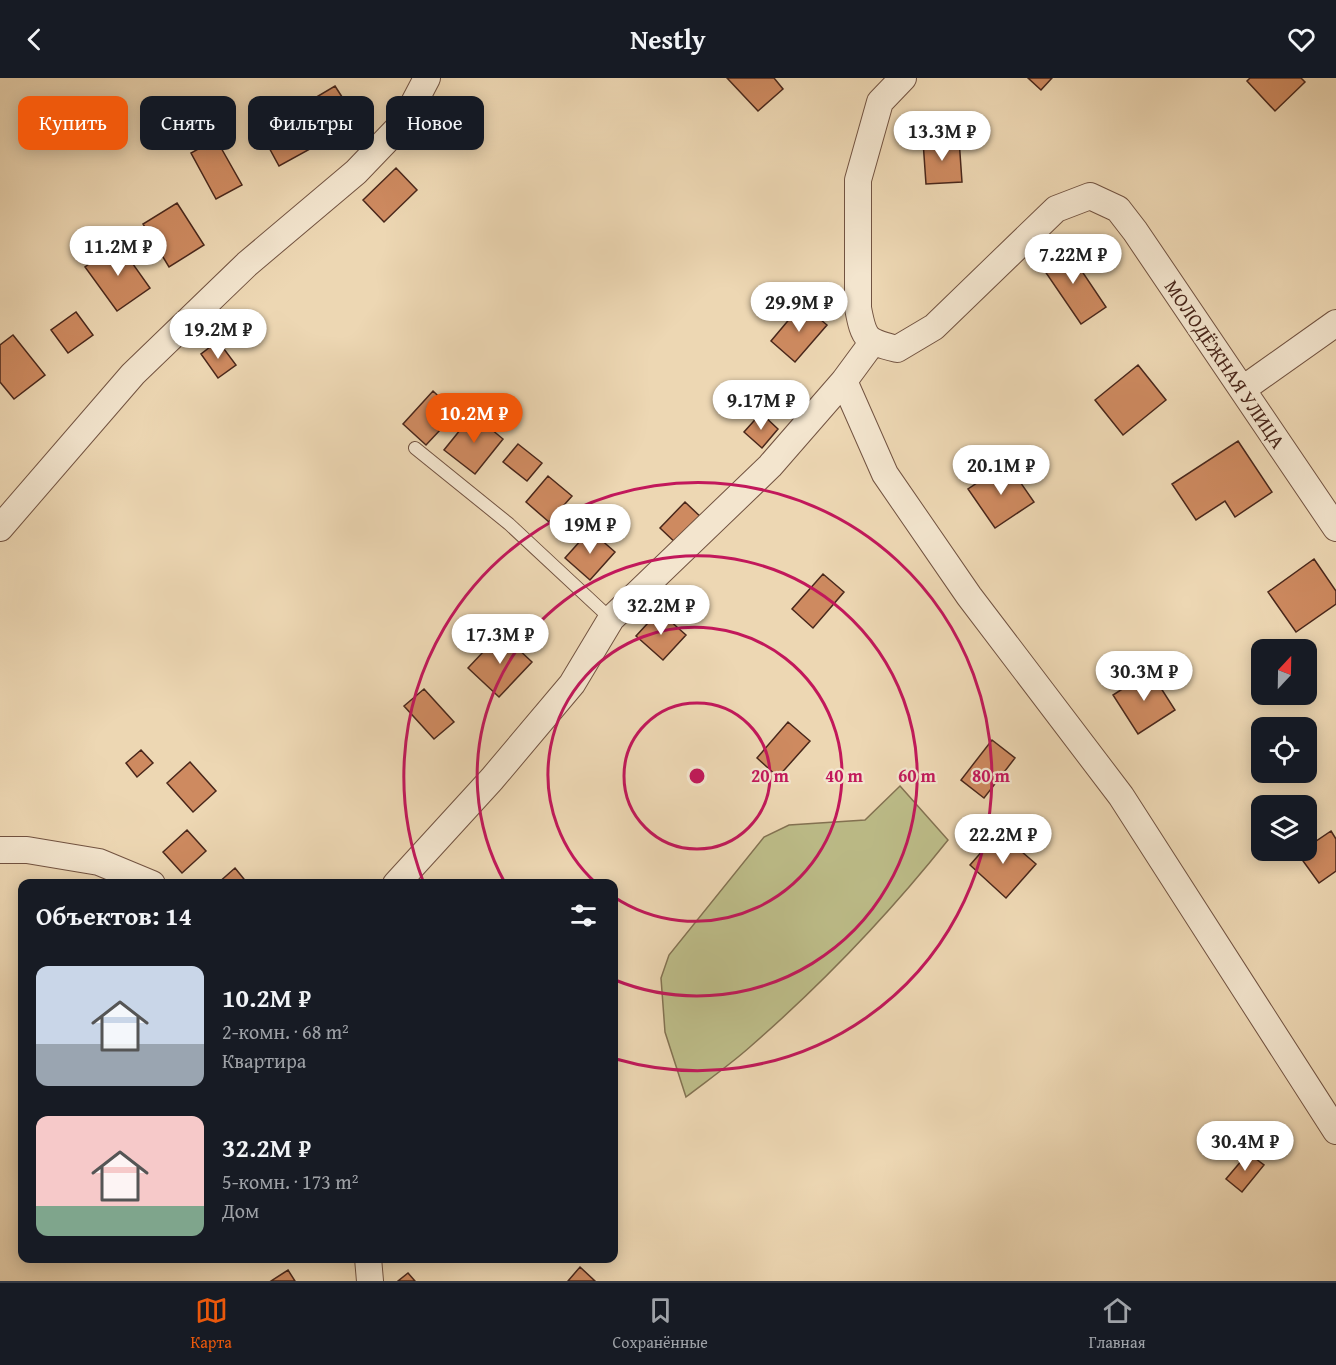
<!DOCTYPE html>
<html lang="ru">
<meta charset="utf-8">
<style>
:root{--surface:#171b24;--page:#242831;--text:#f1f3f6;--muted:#9ea1a6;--line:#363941;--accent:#ea580c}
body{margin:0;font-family:"Gentium Book Plus",serif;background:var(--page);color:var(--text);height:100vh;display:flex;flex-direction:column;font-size:22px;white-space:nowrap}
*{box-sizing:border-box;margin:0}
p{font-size:20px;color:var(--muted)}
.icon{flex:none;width:33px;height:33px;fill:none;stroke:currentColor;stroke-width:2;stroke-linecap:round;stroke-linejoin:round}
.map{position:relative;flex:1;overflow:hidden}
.details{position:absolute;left:18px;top:801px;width:600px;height:384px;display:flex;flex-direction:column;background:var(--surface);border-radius:12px;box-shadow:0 3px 15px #0003}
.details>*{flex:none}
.hud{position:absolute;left:18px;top:18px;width:600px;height:54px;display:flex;gap:12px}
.needle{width:39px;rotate:22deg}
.fabs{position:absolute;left:1251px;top:561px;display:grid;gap:12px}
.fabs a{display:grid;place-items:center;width:66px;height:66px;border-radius:12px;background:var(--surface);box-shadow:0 3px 15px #0003;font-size:30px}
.price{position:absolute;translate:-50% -51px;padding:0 14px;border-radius:21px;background:#fff;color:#222;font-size:20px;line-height:39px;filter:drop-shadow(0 2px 3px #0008)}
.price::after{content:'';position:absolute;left:50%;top:36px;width:18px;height:14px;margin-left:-9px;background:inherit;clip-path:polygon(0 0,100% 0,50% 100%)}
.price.active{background:var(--accent);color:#fff}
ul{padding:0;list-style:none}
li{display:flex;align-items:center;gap:18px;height:150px;padding:0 18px}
li span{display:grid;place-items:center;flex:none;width:168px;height:120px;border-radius:12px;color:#555}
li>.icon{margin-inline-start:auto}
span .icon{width:72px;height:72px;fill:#fffc;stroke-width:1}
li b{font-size:26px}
h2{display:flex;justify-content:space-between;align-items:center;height:72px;padding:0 18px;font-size:26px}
.pill{padding:0 21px;border-radius:12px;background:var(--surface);box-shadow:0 3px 15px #0003;font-size:21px;line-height:54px}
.pill.active{background:var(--accent);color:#fff}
header{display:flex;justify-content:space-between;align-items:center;height:78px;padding:0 18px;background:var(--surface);font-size:27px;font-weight:700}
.menu{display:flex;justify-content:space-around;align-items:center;height:84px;border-top:2px solid var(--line);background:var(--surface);font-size:16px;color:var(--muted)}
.menu a{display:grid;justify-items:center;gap:3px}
.menu .active{color:var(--accent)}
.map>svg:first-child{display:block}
</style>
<header><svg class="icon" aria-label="back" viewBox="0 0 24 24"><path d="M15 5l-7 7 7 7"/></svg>Nestly<svg class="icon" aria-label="heart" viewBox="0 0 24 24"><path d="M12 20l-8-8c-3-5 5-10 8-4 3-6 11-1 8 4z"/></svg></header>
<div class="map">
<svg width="1336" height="1203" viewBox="0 0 1336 1203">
<rect width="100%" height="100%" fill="#edd7b3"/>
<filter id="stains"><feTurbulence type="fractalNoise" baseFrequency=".00333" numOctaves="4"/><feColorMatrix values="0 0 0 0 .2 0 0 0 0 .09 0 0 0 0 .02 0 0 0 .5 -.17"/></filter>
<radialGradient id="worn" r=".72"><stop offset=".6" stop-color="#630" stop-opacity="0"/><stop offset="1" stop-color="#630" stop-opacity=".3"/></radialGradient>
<path fill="#bdbd89" stroke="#837252" stroke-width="1.5" d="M900,708l48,54c-59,74 -126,144 -197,206 -20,18 -43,34 -65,51l-21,-65 -4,-54 8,-23 95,-118 25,-12 76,-5z"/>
<path fill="#ce8a60" stroke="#49271b" stroke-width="1.5" d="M727,0h47l9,11 -25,22z
M1028,0h24l-11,12z
M1250,0h51l4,4 -30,29 -28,-30z
M335,8l27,42 -27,17 -27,-43z
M291,36l19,35 -31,17 -19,-35z
M216,61l26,46 -26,14 -25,-46z
M959,61l3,43 -36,2 -3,-43z
M396,90l21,22 -33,32 -21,-22z
M177,125l27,42 -35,22 -26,-43z
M118,165l32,45 -33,23 -32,-44z
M1065,168l41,61 -25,17 -41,-60z
M802,226l25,21 -32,37 -24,-21z
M76,234l17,23 -25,18 -17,-23z
M13,257l32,40 -31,24 -14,-17v-37z
M218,263l18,24 -18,13 -17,-24z
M1138,287l28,35 -43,35 -28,-35z
M433,313l23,22 -30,32 -23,-21z
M761,335l17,16 -16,19 -18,-16z
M473,336l30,25 -28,35 -31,-24z
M1238,363l34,51 -37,25 -10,-16 -29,19 -24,-36z
M518,366l24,19 -15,18 -24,-19z
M1007,385l27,39 -39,26 -27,-39z
M548,398l24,20 -23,26 -23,-20z
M685,424l20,19 -25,26 -20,-19z
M590,452l25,22 -25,28 -25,-22z
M1314,481l22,32v13l-40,28 -28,-40z
M823,496l21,18 -31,36 -21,-19z
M659,533l27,24 -23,25 -27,-24z
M501,555l31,29 -33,35 -31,-29z
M1150,593l25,39 -37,24 -25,-39z
M424,611l30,33 -20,17 -30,-33z
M788,644l22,19 -32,36 -21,-19z
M992,662l23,18 -31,40 -23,-18z
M141,672l12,13 -16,14 -11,-14z
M190,684l26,29 -23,21 -26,-29z
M187,752l19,21 -24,22 -19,-21z
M1331,753l5,8v32l-17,12 -21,-29 8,-4v-2z
M999,754l37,32 -30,34 -36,-33z
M235,790l13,16h-31z
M1248,1075l16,12 -22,27 -16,-13z
M580,1189l15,14h-27z
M288,1192l7,11h-24z
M408,1195l7,8h-17z"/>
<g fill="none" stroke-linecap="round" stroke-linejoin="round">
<g stroke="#725341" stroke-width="14">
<path id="lane" d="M415,370l94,76 102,95"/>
</g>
<g stroke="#725341" stroke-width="28">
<path id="street" d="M903,0l-23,24 -22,78v128c6,32 8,33 39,41l37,-22 122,-118 34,-13 28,13 17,22 201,297
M844,303l41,93 84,122 152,200 215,335
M1243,311l93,-66
M0,450l133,-154 114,-110 109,-92 48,-50 23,-44
M0,772h27l72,12 53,22
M396,806l96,-105 80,-95 39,-65 159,-153 74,-85 28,-38
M368,1180l2,23"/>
</g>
<use href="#lane" stroke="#f3e5ce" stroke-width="12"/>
<use href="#street" stroke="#f3e5ce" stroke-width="26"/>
</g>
<g fill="none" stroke="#c2185b" stroke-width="3">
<circle cx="697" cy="698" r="73"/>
<path d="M596 805A147 147 0 1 1 614 819"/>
<path d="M505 805A220 220 0 1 1 615 902"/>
<path d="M423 803A294 294 0 1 1 616 981"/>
</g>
<g text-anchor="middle" stroke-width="4.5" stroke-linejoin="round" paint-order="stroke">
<g font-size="20" fill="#49271b" stroke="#f3e5ce">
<text transform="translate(1225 286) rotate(56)" y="7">МОЛОДЁЖНАЯ УЛИЦА</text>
</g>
</g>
<circle cx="697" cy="698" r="9" fill="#c2185b" stroke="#f3e5ce" stroke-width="3"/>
<g font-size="18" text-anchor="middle" font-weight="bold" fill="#c2185b" stroke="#f3e5ce" stroke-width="4.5" stroke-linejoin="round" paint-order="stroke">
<text x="770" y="704">20 m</text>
<text x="844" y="704">40 m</text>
<text x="917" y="704">60 m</text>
<text x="991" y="704">80 m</text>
</g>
<rect width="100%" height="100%" filter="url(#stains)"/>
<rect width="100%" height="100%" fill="url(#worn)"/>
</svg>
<div class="fabs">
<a><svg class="needle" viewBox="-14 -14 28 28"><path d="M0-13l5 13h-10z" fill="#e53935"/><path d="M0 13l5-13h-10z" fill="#9ea1a6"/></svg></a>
<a><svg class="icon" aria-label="locate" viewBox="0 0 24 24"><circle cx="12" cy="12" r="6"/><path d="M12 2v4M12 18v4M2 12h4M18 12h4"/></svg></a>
<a><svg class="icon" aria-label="layers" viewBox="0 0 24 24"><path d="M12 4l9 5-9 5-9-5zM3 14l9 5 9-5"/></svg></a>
</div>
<b class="price" style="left:942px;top:84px">13.3M ₽</b>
<b class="price" style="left:118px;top:199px">11.2M ₽</b>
<b class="price" style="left:1073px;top:207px">7.22M ₽</b>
<b class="price" style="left:799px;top:255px">29.9M ₽</b>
<b class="price" style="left:218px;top:282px">19.2M ₽</b>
<b class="price" style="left:761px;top:353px">9.17M ₽</b>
<b class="price active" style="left:474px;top:366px">10.2M ₽</b>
<b class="price" style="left:1001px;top:418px">20.1M ₽</b>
<b class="price" style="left:590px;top:477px">19M ₽</b>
<b class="price" style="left:661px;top:558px">32.2M ₽</b>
<b class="price" style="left:500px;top:587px">17.3M ₽</b>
<b class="price" style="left:1144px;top:624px">30.3M ₽</b>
<b class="price" style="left:1003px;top:787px">22.2M ₽</b>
<b class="price" style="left:1245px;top:1094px">30.4M ₽</b>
<div class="hud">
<a class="pill active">Купить</a>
<a class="pill">Снять</a>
<a class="pill">Фильтры</a>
<a class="pill">Новое</a>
</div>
<section class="details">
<h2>Объектов: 14<svg class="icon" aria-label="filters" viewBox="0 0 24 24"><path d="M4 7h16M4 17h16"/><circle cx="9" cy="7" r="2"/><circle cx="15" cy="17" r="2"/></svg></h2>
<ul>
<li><span style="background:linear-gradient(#c9d6e8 65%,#9aa5b1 0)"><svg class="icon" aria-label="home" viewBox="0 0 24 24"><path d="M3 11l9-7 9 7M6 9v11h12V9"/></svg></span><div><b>10.2M ₽</b><p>2-комн. · 68 m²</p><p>Квартира</p></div></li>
<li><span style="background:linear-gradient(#f6c9c9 75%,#7fa58c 0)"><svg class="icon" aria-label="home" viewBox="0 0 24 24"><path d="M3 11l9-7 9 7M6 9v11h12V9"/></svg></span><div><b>32.2M ₽</b><p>5-комн. · 173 m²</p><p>Дом</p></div></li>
</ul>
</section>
</div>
<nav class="menu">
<a class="active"><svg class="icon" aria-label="map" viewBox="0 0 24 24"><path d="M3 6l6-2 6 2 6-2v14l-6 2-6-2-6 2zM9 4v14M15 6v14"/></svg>Карта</a>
<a><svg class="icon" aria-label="saved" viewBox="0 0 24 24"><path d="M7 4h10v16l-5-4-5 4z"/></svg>Сохранённые</a>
<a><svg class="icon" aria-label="home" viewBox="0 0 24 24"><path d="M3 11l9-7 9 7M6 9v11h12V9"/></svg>Главная</a>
</nav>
